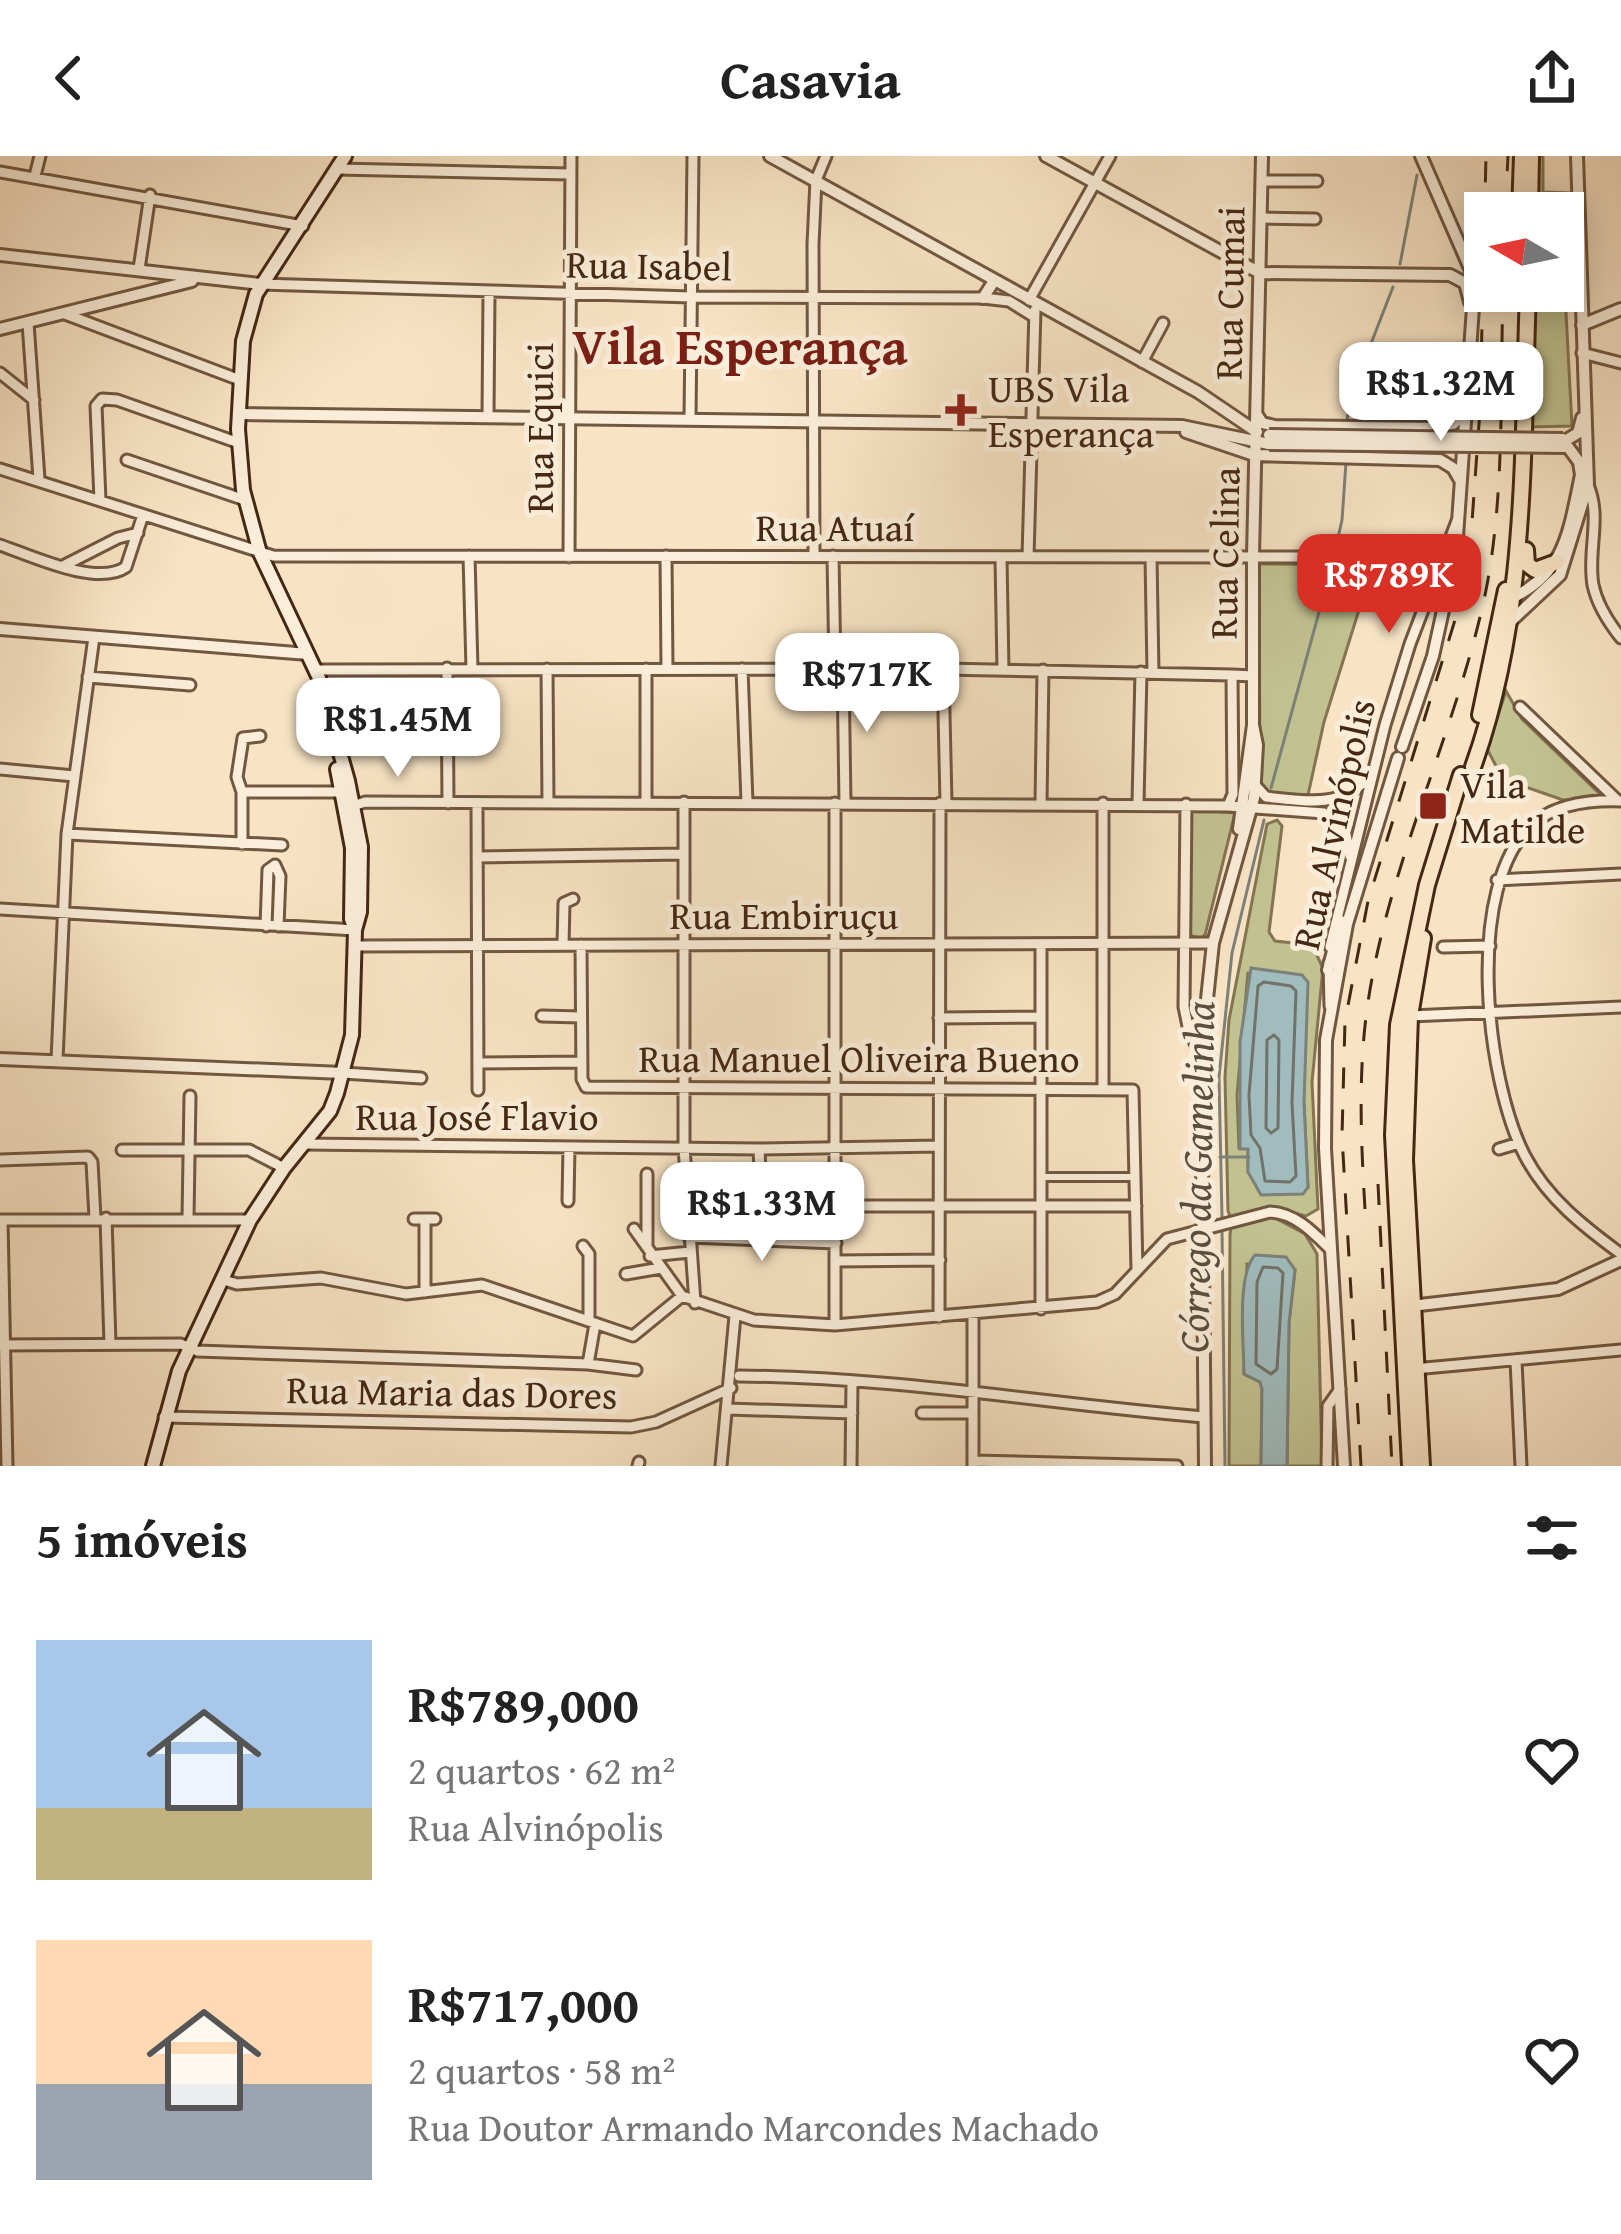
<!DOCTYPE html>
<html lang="pt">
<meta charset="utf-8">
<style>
:root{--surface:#fff;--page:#f6f6f6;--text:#222;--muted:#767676;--accent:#d93025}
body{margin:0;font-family:"Gentium Book Plus",serif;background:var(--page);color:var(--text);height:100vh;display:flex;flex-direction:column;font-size:45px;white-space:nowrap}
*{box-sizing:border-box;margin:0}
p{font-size:39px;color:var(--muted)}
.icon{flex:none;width:66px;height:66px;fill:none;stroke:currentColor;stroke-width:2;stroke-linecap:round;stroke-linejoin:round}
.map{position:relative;height:1310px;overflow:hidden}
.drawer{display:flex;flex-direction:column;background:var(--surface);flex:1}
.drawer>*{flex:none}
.needle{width:78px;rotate:279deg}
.tools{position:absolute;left:1464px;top:36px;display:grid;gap:24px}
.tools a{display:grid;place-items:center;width:120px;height:120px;border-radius:0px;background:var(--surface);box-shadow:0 6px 30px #0003;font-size:60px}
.price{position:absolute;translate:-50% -102px;padding:0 27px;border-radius:24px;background:#fff;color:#222;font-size:39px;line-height:78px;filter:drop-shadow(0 3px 6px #0008)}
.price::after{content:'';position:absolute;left:50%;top:72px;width:36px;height:27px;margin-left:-18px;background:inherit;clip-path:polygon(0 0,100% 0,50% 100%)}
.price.selected{background:var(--accent);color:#fff}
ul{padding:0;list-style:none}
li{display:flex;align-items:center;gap:36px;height:300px;padding:0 36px}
li span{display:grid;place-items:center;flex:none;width:336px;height:240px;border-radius:0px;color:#555}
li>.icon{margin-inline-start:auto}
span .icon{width:144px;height:144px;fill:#fffc;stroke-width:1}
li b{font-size:51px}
h2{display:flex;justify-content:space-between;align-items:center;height:144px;padding:0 36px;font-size:51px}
header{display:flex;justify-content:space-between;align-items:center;height:156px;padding:0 36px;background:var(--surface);font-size:54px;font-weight:700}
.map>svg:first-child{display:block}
</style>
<header><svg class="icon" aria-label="back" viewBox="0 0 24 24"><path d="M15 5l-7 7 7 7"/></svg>Casavia<svg class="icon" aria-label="share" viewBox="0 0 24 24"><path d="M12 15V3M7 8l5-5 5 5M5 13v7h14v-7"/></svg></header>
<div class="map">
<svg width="1621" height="1310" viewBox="0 0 1621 1310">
<rect width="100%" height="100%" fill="#f8e4c5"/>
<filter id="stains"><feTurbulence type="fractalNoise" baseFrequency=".00167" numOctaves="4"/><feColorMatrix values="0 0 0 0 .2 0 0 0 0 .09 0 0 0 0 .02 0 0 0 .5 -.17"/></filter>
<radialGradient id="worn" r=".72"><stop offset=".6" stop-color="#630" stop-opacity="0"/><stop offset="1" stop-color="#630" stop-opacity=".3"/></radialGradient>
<path fill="#c2c291" stroke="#847552" stroke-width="3" fill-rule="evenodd" d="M1536,0h7v36l27,1 -4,120 6,113 -43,1 2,-136h32v-78h-30z
M1259,408l114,1 -49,157 -16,73h-29l-19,-6z
M1506,535l16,28 82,79 -41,2 -60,-21 -16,-30z
M1190,653l45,4 -30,122 -4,3 -14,-3z
M1277,664l5,6 -13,106 6,9 37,4 11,23 -11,114 6,127 -12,7 -36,-9 -39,11 -3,-7 -3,-134 4,-57 38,-196zM1248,816l56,131 4,84 -60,-15v-24h-9l-2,-53z
M1273,1061l32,17 12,20 5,212h-35l2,-144 6,-52 -48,-6 -3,110 16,8 2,7 -1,77h-32l1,-232 1,-6z"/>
<path fill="#a0bcbd" stroke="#7c8179" stroke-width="3" d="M1251,812l51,7 6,7 -4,121 4,84 -5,7 -42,1 -13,-23v-23h-8v-107z
M1255,1099l31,2 9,13 -6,53 -2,143h-26l1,-77 -2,-7 -16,-8c0,-30 -8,-98 11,-119z"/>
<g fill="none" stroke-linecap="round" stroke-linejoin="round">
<path stroke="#727268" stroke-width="3" d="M1264,826l27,4 5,5 -4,112 4,73 -6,6 -25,-1 -5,-33 -9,-13 -2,-40 9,-109z
M1274,879l5,5 -1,88 -7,5 -5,-5 1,-88z
M1263,1111l15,1 5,5 -6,96 -6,5 -15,-10 1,-82z"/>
<path stroke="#7c8179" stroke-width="3" d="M1400,108l17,-89
M1347,264l4,-25 42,-108
M1335,395l7,-31 5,-72
M1271,632l62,-227
M1220,1001h29
M1222,1062l-3,-141 13,-124 32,-133
M1222,1072l3,238"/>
<g stroke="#725740" stroke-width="12">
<path id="pedestrian" d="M1041,1021h92"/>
</g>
<g stroke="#725740" stroke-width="15">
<path id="minor" d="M337,13l234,5
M0,16l303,54
M35,20l5,-20
M1262,25h55
M1261,62l54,1
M139,113l11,-74
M260,128l431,13 292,1 26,3 24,15
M1029,144l81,-144
M65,158l175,66
M28,167l11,156
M1582,197l39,10
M1142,206l21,-39
M0,217l34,27
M488,260l1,-123
M690,263l3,-263
M127,304l118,40
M0,313l273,87 1138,1
M1588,329c14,33 -1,66 5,100 4,19 16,38 28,53
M100,344l-4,-94 6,-7 15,1 122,43
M0,389c32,11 97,42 126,22l17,-52
M469,400l3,113
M666,400l1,113
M814,400l-1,-312 3,-64 10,-24
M833,400l2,113
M569,401l2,-401
M1028,401l7,-247
M1151,401l2,116
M1001,402l2,112
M63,410l55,-28 20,-5
M447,512l1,135
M547,513l1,134
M742,513l5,133
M843,513l2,134
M943,513l3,134
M315,514l628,-1 289,6
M88,521l102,8
M1520,551l96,92
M0,613l74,7
M1255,629l11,12c39,4 73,12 102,-19
M242,636h100
M1621,645c-30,-1 -63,2 -87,22 -71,61 -48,258 -9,333 22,42 58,70 96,98
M646,646v-133
M684,646v345l11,156
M477,647l1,287
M1041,647l2,-133
M1138,647l3,-131
M1186,648l-2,203 5,24 11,22
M1228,650l5,-12 -1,-119 21,1
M347,652l18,-6 863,4 96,7 21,16 5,27
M67,678l215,11
M242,688v-52l-5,-15 6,-39 17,-2
M477,701l207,-3
M1497,724l124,-6
M0,753l355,21
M266,770l2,-56 7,-5 5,11 -2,50
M563,789l1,-42 9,-4
M581,789l1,134 4,8 547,3 4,181
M355,790l858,-3
M1330,791l55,-222 25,-81 47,-123
M1443,791l47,-1
M1329,807l1,43
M542,860l39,1
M1410,860l211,-9
M939,862l102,-1
M57,904l10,-226 27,-197
M478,907l103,-1
M343,917l78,5
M1103,932v-285
M303,988l456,5 180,-3
M759,993l3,66
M1499,993l20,-6
M122,994h127l35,18
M0,1004l88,-3 4,5 3,56
M647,1018v73
M568,1045l1,-54
M837,1050h299
M106,1062l4,126
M188,1062l2,-122
M414,1063h21
M425,1063v73
M0,1064h250
M2,1064l5,246
M634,1073l48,67
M689,1081l147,6
M583,1090l6,8v67
M650,1100l40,-4
M836,1105l104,-1
M626,1118l35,-6
M224,1124l13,4 84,-6 85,16 76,-9 151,51 49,-40 72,24 81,5 262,-23 18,-8 52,-55 103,-27c25,1 43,20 60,37
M1041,1153v-364
M973,1159v150
M939,1161l1,-514
M835,1169v-522
M0,1189l181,-1 16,7 391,13 7,-40
M1516,1205l5,105
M588,1208l48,6
M1414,1213l207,-19
M739,1220c156,1 310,28 465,41
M728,1253l124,4
M922,1257h51
M164,1261l467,10 25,-5 75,-34
M973,1305l204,5
M638,1310l1,-4
M721,1310l14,-150
M851,1310l1,-84
M1327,1310l1,-60 12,-17"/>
</g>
<g stroke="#725740" stroke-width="16">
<path id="tertiary" d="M770,0l428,236 59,40
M1046,0l214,117 190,2 15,8 5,19
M0,99l260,29
M983,142l11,-17
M1582,169l39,-16
M0,173l192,-48
M239,258l943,12 87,18
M1257,259l5,8 13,3 163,2 15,-4 12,-11
M1186,276l68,23 186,5 13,8 7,12
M1568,283l10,-6 4,-15
M1510,443c56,-26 59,-68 71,-124l-2,-13 -11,-15
M1511,465l49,-46 28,-90 -11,-329
M0,473l308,25
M1402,591l31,-91 23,-105 18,-258 -2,-20 -51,-117
M1239,673l14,-104v-169l9,-400
M1328,814l13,-49
M0,903l343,14
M1411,1150l147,-17 63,-29
M1205,1310l-4,-411 12,-112 41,-145 3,-53 -4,-20
M1344,1310l-19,-318 1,-108 21,-116 51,-166"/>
</g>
<g stroke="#452813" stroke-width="18">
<path id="secondary" d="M345,0l-89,138 -13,47 -5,88 5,61 17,63 59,125 29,103 13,66 -1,65 -5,18
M153,1310l26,-95 71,-151 34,-52 46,-57 7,-18 15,-58 3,-105 -4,-11 1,-71 -15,-79"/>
</g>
<g stroke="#452813" stroke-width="20">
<path id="trunk" d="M1520,57l2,-57
M1530,57l1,-57
M1526,394l1,14 8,6 22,-8
M1480,559l26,-125
M1473,611c55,-153 49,-315 55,-476
M1410,1310l-17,-331 5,-110 29,-140 34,-110
M1422,1310l-17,-306 5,-144 13,-78"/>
</g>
<use href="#pedestrian" stroke="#faedd9" stroke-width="6"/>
<use href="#minor" stroke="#faedd9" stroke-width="9"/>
<use href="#tertiary" stroke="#faedd9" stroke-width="10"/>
<use href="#secondary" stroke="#faedd9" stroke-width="12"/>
<use href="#trunk" stroke="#f8e4c5" stroke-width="14"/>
<path stroke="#452813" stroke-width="3" stroke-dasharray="21 21" stroke-linecap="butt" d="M1505,57l3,-57
M1378,1028l14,282
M1365,1053c-4,-67 -7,-133 2,-200 20,-144 90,-277 119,-419 19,-97 14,-200 17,-299
M1361,1310l-19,-330 3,-115 23,-120 100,-323 12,-168 6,-254"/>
<g stroke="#725740" stroke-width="16" stroke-linecap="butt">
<path id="tertiary-bridge" d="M1269,279l294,4
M1269,288l295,3"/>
</g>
<use href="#tertiary-bridge" stroke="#faedd9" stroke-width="10"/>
</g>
<g fill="#8f2418" stroke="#faedd9" stroke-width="4.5">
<path d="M955 236h12v12h12v12h-12v12h-12v-12h-12v-12h12z"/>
<rect x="1418" y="635" width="30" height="30" rx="6"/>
</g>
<g text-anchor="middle" stroke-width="10" stroke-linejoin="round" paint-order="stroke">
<g font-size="39" fill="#452813" stroke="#faedd9">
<text transform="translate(649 109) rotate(1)" y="14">Rua Isabel</text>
<text transform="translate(1229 137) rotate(-89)" y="14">Rua Cumai</text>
<text transform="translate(539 272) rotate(-90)" y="14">Rua Equici</text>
<text x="835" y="385">Rua Atuaí</text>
<text transform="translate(1224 397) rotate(-89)" y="14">Rua Celina</text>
<text transform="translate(1333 668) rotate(-77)" y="14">Rua Alvinópolis</text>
<text x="784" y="773">Rua Embiruçu</text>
<text x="859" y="916">Rua Manuel Oliveira Bueno</text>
<text x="477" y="974">Rua José Flavio</text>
<text transform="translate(452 1236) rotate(1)" y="14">Rua Maria das Dores</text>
</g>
<g font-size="39" fill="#452813" stroke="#faedd9" text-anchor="start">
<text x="988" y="246">UBS Vila<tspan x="988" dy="45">Esperança</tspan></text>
<text x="1460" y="642">Vila<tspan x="1460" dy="45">Matilde</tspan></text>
</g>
<g font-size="42" font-style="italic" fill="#5c4d3e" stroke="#faedd9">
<text transform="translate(1196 1021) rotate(-89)" y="15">Córrego da Gamelinha</text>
</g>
<g font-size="51" font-weight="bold" fill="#7a1f14" stroke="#faedd9">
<text x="740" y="208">Vila Esperança</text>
</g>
</g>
<rect width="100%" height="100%" filter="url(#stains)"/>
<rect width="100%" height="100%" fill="url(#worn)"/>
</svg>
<div class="tools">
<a><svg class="needle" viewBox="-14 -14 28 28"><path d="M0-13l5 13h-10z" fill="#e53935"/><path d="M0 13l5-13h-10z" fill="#767676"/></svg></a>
</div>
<b class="price" style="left:1441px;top:288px">R$1.32M</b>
<b class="price selected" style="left:1389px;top:480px">R$789K</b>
<b class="price" style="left:867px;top:579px">R$717K</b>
<b class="price" style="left:398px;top:624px">R$1.45M</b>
<b class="price" style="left:762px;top:1108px">R$1.33M</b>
</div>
<section class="drawer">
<h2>5 imóveis<svg class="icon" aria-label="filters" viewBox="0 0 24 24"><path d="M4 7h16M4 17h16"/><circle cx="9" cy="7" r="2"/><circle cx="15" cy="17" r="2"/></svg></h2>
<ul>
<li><span style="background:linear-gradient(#a9c7e8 70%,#c2b280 0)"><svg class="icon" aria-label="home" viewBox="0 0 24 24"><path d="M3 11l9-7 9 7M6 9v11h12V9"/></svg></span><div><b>R$789,000</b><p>2 quartos · 62 m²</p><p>Rua Alvinópolis</p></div><svg class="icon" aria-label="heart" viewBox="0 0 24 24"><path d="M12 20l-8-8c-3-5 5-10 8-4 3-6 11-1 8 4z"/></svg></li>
<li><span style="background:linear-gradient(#ffd9b3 60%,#9aa5b1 0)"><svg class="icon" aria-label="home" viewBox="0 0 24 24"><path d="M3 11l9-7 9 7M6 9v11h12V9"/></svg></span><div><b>R$717,000</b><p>2 quartos · 58 m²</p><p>Rua Doutor Armando Marcondes Machado</p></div><svg class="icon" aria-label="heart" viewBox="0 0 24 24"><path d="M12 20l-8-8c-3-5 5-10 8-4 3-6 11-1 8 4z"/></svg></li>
</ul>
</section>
